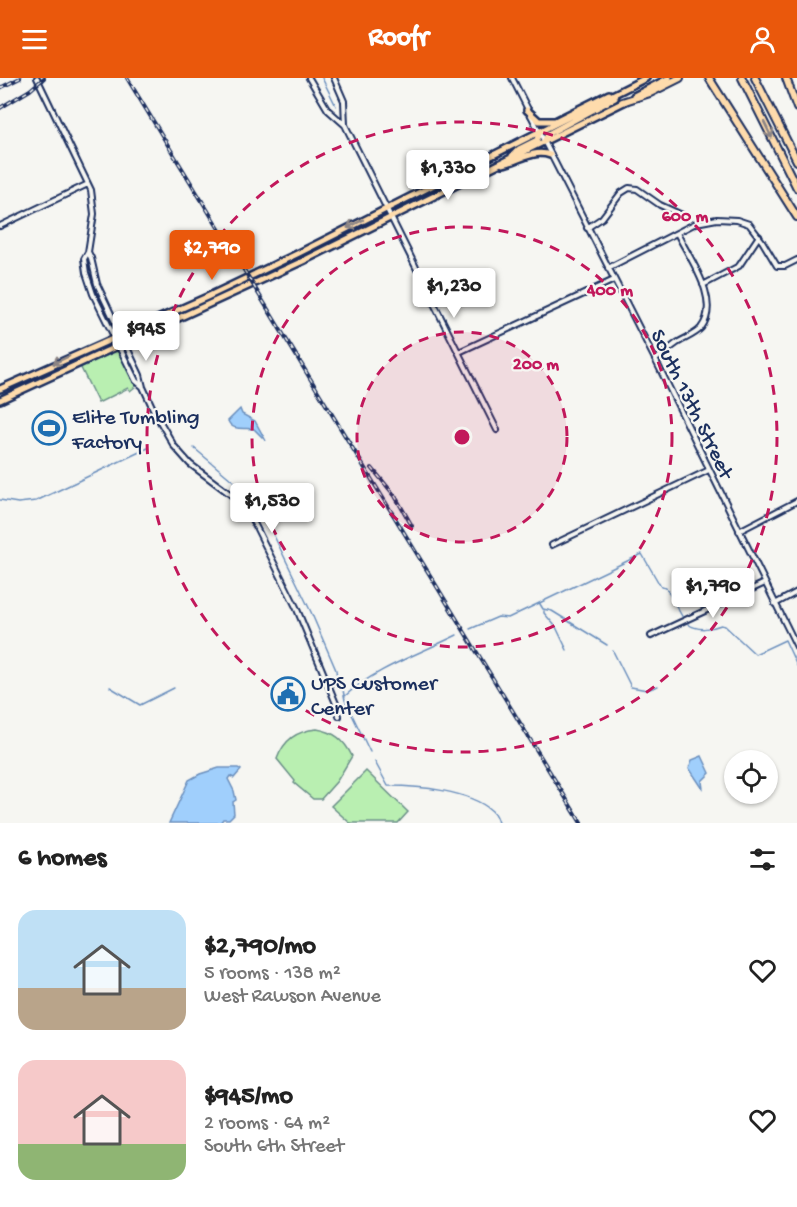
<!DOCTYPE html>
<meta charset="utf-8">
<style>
:root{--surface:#fff;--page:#f2f2f2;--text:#222;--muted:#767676;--accent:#ea580c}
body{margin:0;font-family:"Gochi Hand",sans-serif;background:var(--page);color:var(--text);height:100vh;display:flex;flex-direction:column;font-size:22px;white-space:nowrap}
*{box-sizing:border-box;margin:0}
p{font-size:20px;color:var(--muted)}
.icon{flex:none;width:33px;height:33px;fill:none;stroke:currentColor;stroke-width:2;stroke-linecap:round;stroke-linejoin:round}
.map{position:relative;height:745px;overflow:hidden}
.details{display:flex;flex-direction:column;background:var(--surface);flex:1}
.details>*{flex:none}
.fabs{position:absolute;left:724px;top:672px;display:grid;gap:12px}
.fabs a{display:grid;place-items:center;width:54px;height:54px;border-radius:50%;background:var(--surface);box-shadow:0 2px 4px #0004;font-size:30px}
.price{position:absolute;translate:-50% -51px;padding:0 14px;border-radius:6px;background:#fff;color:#222;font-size:20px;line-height:39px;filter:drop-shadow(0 2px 3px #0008)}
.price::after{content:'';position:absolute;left:50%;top:36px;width:18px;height:14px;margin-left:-9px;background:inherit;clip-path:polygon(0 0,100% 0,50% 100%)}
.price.current{background:var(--accent);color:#fff}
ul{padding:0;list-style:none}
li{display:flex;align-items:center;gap:18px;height:150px;padding:0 18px}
li span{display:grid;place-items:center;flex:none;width:168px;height:120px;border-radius:18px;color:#555}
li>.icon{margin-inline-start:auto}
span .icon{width:72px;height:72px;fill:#fffc;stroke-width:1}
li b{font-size:26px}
h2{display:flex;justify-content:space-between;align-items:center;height:72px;padding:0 18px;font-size:26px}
header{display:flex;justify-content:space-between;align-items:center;height:78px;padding:0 18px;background:var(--accent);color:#fff;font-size:27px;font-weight:700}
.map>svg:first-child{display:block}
</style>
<header><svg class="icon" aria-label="menu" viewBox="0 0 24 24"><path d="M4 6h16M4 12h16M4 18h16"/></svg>Roofr<svg class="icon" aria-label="person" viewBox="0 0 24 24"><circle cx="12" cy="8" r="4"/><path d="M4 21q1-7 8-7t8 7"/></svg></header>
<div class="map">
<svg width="797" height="745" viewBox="0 0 797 745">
<rect width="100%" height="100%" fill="#f6f6f2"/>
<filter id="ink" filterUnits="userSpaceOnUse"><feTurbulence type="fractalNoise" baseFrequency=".0167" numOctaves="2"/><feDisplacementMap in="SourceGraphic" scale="12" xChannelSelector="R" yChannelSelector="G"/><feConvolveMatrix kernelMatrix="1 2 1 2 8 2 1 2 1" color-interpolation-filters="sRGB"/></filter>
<g filter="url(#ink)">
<path fill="#b9efb1" stroke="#6a8f88" stroke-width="1.5" d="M116,273l3,2 17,33 -6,5 -2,-3 -30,15 -18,-37z
M317,651c18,3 27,11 35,27l-15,25 -16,18h-8l-19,-16 1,-2 -18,-22c7,-19 19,-28 40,-30z
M366,693l42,41 -10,11h-48l-19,-17z"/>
<path fill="#a0cffc" stroke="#6b8fbd" stroke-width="1.5" d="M240,331l2,5 13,7 11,20 -12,-12c-10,-2 -21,3 -26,-8z
M702,678l8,17 -8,8 1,8 -14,-21 3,-8z
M219,690h19l3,2 -7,8 -4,-2 -2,3 6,12 2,9 -3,2 1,12 -5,5h-6l-3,4h-51l20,-43 11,-6z"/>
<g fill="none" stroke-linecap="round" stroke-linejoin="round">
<path stroke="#6b8fbd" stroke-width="1.5" d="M322,0l14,28
M194,370l57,48 9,11 51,105 25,58 1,8 5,7 3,15 25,52
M0,422l18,3 18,-2 112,-53
M540,526l3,5 9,2 55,34
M544,533v2l12,14 11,23
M688,546c9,7 23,5 33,1l4,1 30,28 30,-14 12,26
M470,551l28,-12 10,1 134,-64 19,33 5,1 17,30
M613,573l18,36 16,3 11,-4
M110,609l30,18 34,-17
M345,618c29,-27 76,-43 112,-61
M375,684l13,24c30,0 81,4 104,25 3,3 5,8 6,12"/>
<g stroke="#1b2f5e" stroke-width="8">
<path id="minor" d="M37,0l54,112 3,24 -6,38 -4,7 2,14 7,21 43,87 6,5
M309,0l19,32 17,15 152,305
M334,0l10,23 1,24
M512,0l146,287 139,282
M0,148l88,-42
M587,150l15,-10 19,-25 8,-5 8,1 23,16 22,10
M88,174l3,6 6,26 43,91 3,12 12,26 19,33 16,18 44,33 13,14 8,14 41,82 41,99 2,10
M608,190l88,-45 21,-4 20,1 12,4 13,17 15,25h8l12,-6
M703,207l36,-19 20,-30
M459,274l155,-72
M655,282c7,-5 15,-12 22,-17 8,-5 18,-8 24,-15 21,-27 -12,-70 -24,-95
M739,453l58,-30
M552,467l157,-75
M775,526l22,-12
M651,558l114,-53"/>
</g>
<g stroke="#1b2f5e" stroke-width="10">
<path id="major" d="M634,18l35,-18
M527,32l12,11h16l54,-27
M544,64l4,-8 67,-36
M512,78l7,-7 18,-9 2,-7
M503,86c16,-3 30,-15 47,-9
M0,311l207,-92 92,-44 347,-175
M0,322l303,-139 323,-160"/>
</g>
<g stroke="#1b2f5e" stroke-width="10">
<path id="highway" d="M709,0l88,139
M742,0l55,110
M755,0l42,83
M786,0l11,30
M622,24l28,-9 30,-15"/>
</g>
<use href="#minor" stroke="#f6f6f2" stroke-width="4"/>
<use href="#major" stroke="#fedbac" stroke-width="5"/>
<use href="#highway" stroke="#fedbac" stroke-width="6"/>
<g stroke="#1b2f5e" stroke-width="4">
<path id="rail" d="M127,0l454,745
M0,10l20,-10
M0,30l30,-18 14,-12
M372,390l23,28 17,30"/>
</g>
<use href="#rail" stroke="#f6f6f2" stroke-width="1.5" stroke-dasharray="4.5" stroke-linecap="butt"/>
</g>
<defs><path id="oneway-shaft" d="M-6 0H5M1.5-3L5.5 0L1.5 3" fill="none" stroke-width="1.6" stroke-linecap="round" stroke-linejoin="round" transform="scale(1.5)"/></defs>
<g stroke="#8c8585">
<use href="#oneway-shaft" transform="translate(768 52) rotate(64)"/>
<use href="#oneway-shaft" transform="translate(355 146) rotate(153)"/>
<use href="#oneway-shaft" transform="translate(61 282) rotate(155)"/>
</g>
</g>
<circle cx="462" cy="359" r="105" fill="#c2185b" fill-opacity=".12"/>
<g fill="none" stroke="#c2185b" stroke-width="3" stroke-dasharray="10 8">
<circle cx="462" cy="359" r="105"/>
<circle cx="462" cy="359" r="210"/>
<circle cx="462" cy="359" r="315"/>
</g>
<defs>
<g id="stadium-ring" transform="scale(1.725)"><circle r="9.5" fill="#f6f6f2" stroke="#1f6fb2" stroke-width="1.5"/><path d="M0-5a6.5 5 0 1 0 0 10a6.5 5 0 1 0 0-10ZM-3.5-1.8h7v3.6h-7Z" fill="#1f6fb2"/></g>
<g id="civic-ring" transform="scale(1.725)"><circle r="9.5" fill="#f6f6f2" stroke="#1f6fb2" stroke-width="1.5"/><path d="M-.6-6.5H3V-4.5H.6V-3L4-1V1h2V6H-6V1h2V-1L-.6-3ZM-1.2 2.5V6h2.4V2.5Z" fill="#1f6fb2"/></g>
</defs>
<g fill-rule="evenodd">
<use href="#stadium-ring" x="49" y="350"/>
<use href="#civic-ring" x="288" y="616"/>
</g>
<g text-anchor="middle" stroke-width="4.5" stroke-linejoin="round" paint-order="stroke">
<g font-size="22" fill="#1b2f5e" stroke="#f6f6f2">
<text transform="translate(694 325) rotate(64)" y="8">South 13th Street</text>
</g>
<g font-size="22" fill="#1b2f5e" stroke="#f6f6f2" text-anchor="start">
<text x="72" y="345">Elite Tumbling<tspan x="72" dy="25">Factory</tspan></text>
<text x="311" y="611">UPS Customer<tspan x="311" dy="25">Center</tspan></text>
</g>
</g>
<circle cx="462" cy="359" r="9" fill="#c2185b" stroke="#f6f6f2" stroke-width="3"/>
<g font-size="18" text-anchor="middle" font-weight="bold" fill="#c2185b" stroke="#f6f6f2" stroke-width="4.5" stroke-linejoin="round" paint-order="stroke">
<text x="685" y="143">600 m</text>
<text x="610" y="217">400 m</text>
<text x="536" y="291">200 m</text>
</g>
</svg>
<div class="fabs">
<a><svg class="icon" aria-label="locate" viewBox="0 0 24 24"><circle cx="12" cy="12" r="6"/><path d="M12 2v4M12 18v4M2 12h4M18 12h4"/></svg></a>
</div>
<b class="price" style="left:448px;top:123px">$1,330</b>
<b class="price current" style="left:212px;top:203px">$2,790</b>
<b class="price" style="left:454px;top:241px">$1,230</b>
<b class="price" style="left:146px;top:284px">$945</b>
<b class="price" style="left:272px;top:456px">$1,530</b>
<b class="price" style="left:713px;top:541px">$1,790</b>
</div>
<section class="details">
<h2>6 homes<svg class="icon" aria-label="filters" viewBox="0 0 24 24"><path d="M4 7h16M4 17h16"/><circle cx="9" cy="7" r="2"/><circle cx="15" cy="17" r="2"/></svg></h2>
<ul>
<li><span style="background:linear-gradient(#bfe0f5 65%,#b9a48a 0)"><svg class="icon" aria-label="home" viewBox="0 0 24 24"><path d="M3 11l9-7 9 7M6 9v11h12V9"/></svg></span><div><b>$2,790/mo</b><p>5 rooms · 138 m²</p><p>West Rawson Avenue</p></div><svg class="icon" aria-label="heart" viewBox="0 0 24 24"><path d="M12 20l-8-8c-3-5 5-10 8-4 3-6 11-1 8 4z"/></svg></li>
<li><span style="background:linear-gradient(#f6c9c9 70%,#8fb573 0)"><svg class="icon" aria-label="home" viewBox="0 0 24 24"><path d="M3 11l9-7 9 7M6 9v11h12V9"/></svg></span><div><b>$945/mo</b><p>2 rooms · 64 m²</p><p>South 6th Street</p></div><svg class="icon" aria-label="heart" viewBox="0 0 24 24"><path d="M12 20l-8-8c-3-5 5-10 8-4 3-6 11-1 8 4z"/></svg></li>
</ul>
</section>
